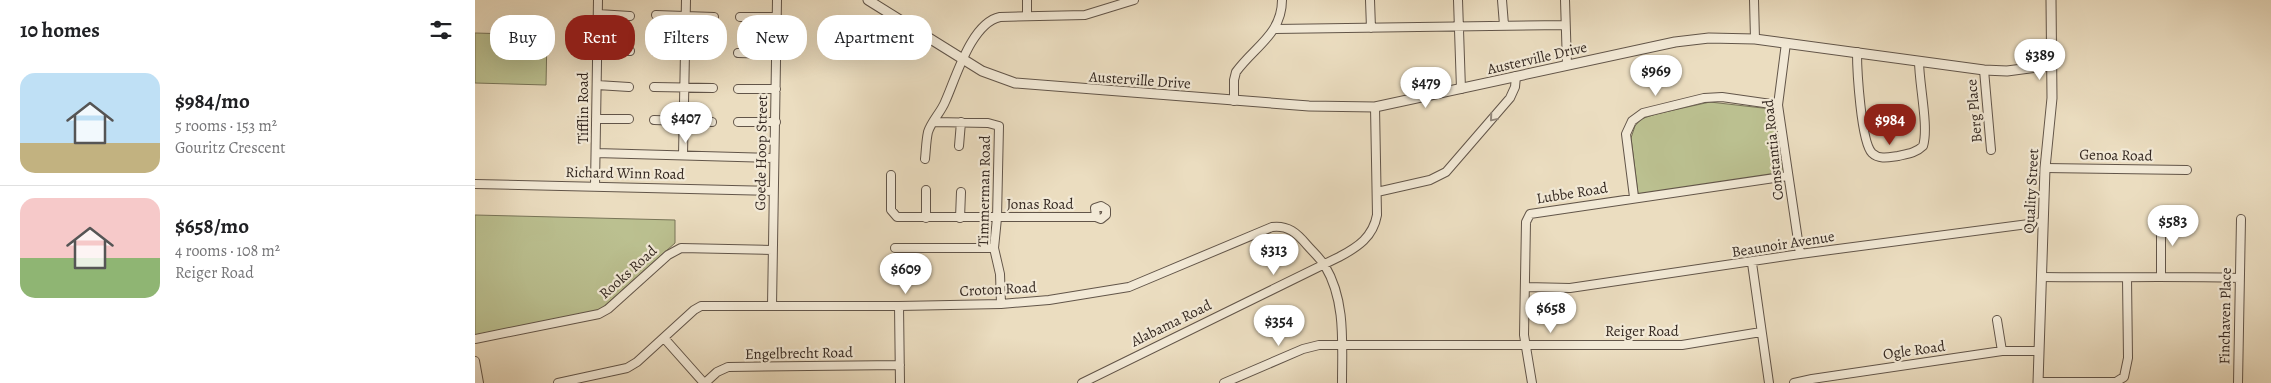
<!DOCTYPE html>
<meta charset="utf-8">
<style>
:root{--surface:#fff;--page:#f2f2f2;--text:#202124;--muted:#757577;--line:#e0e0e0;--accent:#8f2418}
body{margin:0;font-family:Alegreya,serif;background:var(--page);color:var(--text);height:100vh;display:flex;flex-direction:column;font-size:19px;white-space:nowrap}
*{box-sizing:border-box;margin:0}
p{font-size:16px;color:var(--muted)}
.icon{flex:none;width:28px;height:28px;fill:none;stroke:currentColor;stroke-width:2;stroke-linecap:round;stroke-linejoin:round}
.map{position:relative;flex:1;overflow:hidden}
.panel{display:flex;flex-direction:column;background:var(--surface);width:475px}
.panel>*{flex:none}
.hud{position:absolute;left:15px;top:15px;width:475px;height:45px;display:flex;gap:10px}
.price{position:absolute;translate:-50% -42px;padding:0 11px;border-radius:18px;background:#fff;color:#222;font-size:16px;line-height:32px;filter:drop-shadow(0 1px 2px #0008)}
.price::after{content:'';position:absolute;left:50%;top:30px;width:15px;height:11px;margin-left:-8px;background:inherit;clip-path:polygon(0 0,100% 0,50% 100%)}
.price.active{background:var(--accent);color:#fff}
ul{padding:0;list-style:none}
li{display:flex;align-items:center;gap:15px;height:125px;padding:0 20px}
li+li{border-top:1px solid var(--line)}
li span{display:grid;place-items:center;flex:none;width:140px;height:100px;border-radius:15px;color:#555}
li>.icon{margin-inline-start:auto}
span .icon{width:60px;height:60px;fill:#fffc;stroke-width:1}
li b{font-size:21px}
h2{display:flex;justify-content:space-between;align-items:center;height:60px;padding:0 20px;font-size:21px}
.chip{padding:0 18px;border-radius:20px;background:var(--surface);box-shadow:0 5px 20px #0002;font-size:18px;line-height:45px}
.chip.active{background:var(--accent);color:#fff}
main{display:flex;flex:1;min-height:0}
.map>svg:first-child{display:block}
</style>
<main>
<section class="panel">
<h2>10 homes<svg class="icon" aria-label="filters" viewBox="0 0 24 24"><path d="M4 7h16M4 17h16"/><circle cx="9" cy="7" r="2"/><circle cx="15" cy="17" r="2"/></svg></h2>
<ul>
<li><span style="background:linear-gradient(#bfe0f5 70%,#c2b280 0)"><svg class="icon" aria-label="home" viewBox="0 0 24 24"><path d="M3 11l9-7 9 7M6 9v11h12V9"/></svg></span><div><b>$984/mo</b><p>5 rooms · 153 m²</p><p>Gouritz Crescent</p></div></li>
<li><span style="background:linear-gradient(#f6c9c9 60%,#8fb573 0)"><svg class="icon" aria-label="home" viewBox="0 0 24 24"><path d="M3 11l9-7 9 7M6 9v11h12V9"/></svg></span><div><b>$658/mo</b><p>4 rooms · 108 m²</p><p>Reiger Road</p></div></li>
</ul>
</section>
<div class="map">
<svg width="1796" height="383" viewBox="0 0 1796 383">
<rect width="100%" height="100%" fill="#ebddc0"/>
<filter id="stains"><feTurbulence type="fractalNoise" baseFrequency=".004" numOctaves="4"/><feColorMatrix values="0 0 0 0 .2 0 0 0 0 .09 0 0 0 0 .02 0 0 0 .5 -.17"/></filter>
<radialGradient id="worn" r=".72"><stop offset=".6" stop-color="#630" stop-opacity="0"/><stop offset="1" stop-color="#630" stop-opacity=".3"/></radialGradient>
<path fill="#bbc090" stroke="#787458" d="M0,33l72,2 -1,50 -71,-2z
M1235,102l61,7 5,4 8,58 -4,4 -142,19 -7,-56 4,-12 6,-7 15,-5z
M0,215l200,5v23l-75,67 -125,25z"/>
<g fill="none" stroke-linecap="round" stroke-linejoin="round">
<g stroke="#625549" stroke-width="10">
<path id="minor" d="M552,0v16
M895,0l1,28
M983,0l3,89
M1027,0l2,25
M1090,0l2,65
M1279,0l1,39
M123,14l32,2
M181,15l58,2
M265,17h37
M800,29l290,-4
M1311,43l-8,62 22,149
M122,50l33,1
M180,51l58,1
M1382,52c0,18 4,90 15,101 7,7 18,4 26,3 9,-2 18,-3 25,-10 6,-19 -4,-62 -4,-85
M263,53l38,1
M1509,70l7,80
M122,85l32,2
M179,87l59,1
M263,89h38
M759,101v-21l2,-8c18,-25 46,-38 46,-72
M121,119h33
M179,120l58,2
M263,122h38
M459,122l54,1 11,3 -2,92 -3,30 6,26 1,30
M484,146l2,-24
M121,153l178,5
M208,155l3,-155
M450,159c1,-9 1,-18 3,-27 3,-10 13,-20 17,-30 11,-24 26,-79 55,-85l85,-2 49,-15
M1570,168l142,2
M416,175v35l6,7h199l5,2 5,-4v-6l-5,-3 -6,2 1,9
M0,184l298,7
M120,186l3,-186
M451,190v28
M902,192l53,-12 16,-8 64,-74 5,-11 1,-11
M1159,197l-8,-63 6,-13 11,-8 61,-15 18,-1 56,8
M485,218l1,-26
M420,248h99
M1277,263l17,120
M1686,276v-57
M1566,277c66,1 132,-1 198,1
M1051,287l44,1 230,-34 243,-32
M297,306l5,-306
M424,306l1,77
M1522,320l5,31
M189,338l40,45
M0,339l124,-25 9,-5 60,-54 13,-7 91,2
M0,361l4,22
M1563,382h78l8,-5 4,-19 -1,-80
M83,383l69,-15 10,-6 57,-52 7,-4h198l102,-2 48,-4 80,-13 143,-60c16,-2 25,6 35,18 6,7 13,13 18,21 21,35 17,78 17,117
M230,383l12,-11 11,-5 172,-2
M607,383l257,-126c19,-10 34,-20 38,-42l-2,-108
M749,383l79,-34 16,-4h363l79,-13
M1057,383l-8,-48 2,-113 4,-8 258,-38
M1319,383l18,-4 190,-28h37
M1763,383l3,-164"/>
</g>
<g stroke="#625549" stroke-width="11">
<path id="tertiary" d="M393,0l114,71 33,12 294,23 66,1 300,-65 34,-4 46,1 229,31 23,1 46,-6
M1563,383l7,-215 7,-70 -1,-98"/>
</g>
<use href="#minor" stroke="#f2e9d6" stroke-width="8"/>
<use href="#tertiary" stroke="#f2e9d6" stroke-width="9"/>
</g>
<defs><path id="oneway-chevron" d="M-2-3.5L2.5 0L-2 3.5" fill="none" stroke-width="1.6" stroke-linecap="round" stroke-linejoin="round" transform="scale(1.25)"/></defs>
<use stroke="#93887c" href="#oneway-chevron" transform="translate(1018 118) rotate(130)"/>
<g text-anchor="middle" stroke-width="4.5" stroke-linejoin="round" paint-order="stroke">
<g font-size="15" fill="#342821" stroke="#f2e9d6">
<text transform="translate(1062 58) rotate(-13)" y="5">Austerville Drive</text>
<text transform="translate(665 80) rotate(4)" y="5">Austerville Drive</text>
<text transform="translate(108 108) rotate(-90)" y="5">Tifflin Road</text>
<text transform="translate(1499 111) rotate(-95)" y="5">Berg Place</text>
<text transform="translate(1298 150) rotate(-96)" y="5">Constantia Road</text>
<text transform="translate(286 153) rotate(-89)" y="5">Goede Hoop Street</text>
<text transform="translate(1641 155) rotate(1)" y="5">Genoa Road</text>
<text transform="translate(150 173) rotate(1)" y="5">Richard Winn Road</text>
<text transform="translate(509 191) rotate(-89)" y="5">Timmerman Road</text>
<text transform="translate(1556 191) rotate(-87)" y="5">Quality Street</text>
<text transform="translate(1097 193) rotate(-9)" y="5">Lubbe Road</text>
<text x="565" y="209">Jonas Road</text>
<text transform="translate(1308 244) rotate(-9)" y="5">Beaunoir Avenue</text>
<text transform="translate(153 272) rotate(-42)" y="5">Rooks Road</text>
<text transform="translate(523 289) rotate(-3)" y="5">Croton Road</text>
<text transform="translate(1750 316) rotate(-89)" y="5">Finchaven Place</text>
<text transform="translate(696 323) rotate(-26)" y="5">Alabama Road</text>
<text x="1167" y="336">Reiger Road</text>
<text transform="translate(1439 350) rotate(-8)" y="5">Ogle Road</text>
<text transform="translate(324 353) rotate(-1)" y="5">Engelbrecht Road</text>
</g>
</g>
<rect width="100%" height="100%" filter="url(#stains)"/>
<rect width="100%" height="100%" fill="url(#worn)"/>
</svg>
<b class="price" style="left:1565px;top:81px">$389</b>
<b class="price" style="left:1181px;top:97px">$969</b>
<b class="price" style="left:951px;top:109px">$479</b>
<b class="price" style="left:211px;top:144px">$407</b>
<b class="price active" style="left:1415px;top:146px">$984</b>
<b class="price" style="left:1698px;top:247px">$583</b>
<b class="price" style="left:799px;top:276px">$313</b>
<b class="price" style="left:431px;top:295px">$609</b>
<b class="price" style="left:1076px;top:334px">$658</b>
<b class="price" style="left:804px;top:347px">$354</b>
<div class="hud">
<a class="chip">Buy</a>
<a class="chip active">Rent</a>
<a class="chip">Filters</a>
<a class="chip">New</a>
<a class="chip">Apartment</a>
</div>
</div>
</main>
